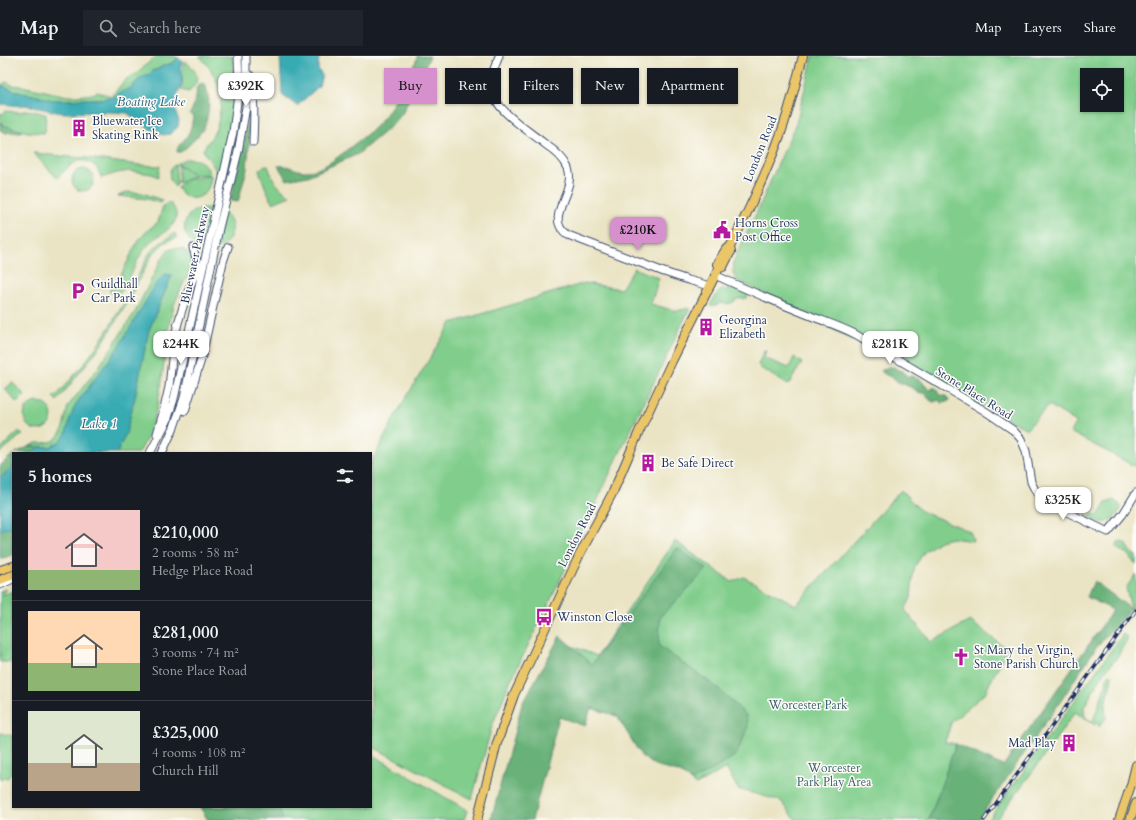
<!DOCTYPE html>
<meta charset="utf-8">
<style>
:root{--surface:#171b24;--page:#20242c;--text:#f1f3f6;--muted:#9ea1a6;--line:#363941;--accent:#d690ce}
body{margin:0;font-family:Cardo,serif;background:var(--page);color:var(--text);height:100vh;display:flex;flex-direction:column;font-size:15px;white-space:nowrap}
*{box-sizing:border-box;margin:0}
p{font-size:13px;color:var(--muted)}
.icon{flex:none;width:22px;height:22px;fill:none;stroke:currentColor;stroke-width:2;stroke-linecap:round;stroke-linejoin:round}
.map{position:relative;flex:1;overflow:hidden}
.details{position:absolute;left:12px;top:396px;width:360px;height:356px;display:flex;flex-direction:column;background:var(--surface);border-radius:0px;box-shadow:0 1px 3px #0004}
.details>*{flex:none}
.guide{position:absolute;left:384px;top:12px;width:380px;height:36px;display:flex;gap:8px}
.buttons{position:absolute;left:1080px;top:12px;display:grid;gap:8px}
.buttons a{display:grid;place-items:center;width:44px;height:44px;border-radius:0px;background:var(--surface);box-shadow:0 1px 3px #0004;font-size:20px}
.price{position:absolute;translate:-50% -34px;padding:0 9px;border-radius:8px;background:#fff;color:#222;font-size:13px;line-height:26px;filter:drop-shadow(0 1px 2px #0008)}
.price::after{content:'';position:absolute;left:50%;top:24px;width:12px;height:9px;margin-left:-6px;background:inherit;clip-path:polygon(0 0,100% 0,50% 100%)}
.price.on{background:var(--accent);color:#111}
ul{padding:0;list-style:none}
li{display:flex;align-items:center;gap:12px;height:100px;padding:0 16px}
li+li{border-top:1px solid var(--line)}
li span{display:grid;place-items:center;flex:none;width:112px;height:80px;border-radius:0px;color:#555}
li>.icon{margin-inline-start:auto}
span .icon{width:48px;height:48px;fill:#fffc;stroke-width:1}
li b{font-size:17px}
h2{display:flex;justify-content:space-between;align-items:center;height:48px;padding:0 16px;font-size:17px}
.tag{padding:0 14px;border-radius:0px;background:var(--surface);box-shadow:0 1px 3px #0004;font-size:14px;line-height:36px}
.tag.on{background:var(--accent);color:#111}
header{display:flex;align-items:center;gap:24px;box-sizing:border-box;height:56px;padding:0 20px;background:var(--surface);border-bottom:1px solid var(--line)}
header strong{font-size:19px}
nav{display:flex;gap:22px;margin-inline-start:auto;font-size:14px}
.search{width:280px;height:36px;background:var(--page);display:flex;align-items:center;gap:10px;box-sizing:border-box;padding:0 14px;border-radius:0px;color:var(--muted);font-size:15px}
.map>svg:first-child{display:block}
</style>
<header>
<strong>Map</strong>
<div class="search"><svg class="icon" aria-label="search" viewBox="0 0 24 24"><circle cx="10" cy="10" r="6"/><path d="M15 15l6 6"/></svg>Search here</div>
<nav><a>Map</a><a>Layers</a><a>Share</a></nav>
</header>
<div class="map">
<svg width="1136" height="764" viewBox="0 0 1136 764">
<rect width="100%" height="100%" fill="#fdfcf7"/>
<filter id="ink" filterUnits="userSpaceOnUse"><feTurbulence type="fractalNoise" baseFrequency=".025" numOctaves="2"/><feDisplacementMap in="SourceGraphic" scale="8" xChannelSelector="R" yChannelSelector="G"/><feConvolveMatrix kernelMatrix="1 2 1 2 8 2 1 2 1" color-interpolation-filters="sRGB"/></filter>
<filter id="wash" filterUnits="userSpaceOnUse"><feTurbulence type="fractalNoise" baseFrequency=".012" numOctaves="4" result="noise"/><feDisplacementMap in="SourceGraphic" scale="16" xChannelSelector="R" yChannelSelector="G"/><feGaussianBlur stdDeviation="0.9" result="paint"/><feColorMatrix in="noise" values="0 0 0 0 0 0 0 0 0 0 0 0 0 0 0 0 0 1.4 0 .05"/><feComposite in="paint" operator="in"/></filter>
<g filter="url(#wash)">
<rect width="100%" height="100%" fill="#eae4c4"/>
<path fill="#81ce8c" stroke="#4e7e75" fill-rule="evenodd" d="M156,0h19l3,2c-3,4 -20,12 -25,12l-6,6 -7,2 -9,10 -12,5 -5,4h-3l1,-2 14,-16 10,-5z
M199,0h33c5,44 -2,76 -12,118l-4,-2c-2,-8 -10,-14 -13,-22 3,-6 9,-12 12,-19 11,-28 6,-54 -16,-75z
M813,0h323v411l-66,-35 6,-10 -27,-17 -22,24 -290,-149 -4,-6 1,-14 27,-57 35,-80zM1087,19h30v30h-30z
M185,5c13,11 17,18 4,31l-8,-2c4,-11 -2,-20 4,-29z
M6,26l6,3 10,1 46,10h9l15,-2 5,-2 12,3v3l-38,2h-18l-20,-5 -12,-2 -20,-8z
M27,54l19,4 -1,18 -2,1 -15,-1 -27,-7 1,-2 -2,-1v-9l4,1 1,-3 15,1z
M33,97l37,4 18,1 51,7 21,1 -2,11 -6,-3 -22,-3 -13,2 -16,5c-2,-11 -14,-22 -27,-15 -6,3 -12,11 -17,15z
M187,103c11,-1 19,4 23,14l-1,1 -14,1 -13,-9 -5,-1v-2z
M175,108l2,19 -2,4c-7,-7 -8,-16 0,-23z
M265,109l3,1c5,14 9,21 22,30l-17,7 -3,-3 -1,-5 -4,-8 -6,-17z
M178,110h3l13,10 -15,7z
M72 124a11 11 0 1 1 22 0a11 11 0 1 1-22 0Z
M211,119c1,13 -10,28 -24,22 -4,-2 -7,-6 -10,-9 7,-10 22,-12 34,-13z
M128,136l14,1 21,7 -2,3 -14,-4 -29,-3z
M169,146c6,5 9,12 6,19 -5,10 -18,14 -25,22 -14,13 -17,33 -28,48 -4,3 -8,4 -12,1v-4l4,2 20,-42 5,-8 9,-10 10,-8 5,-16z
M201,152c9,0 17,0 24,5 11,8 9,25 -2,32 -4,3 -10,3 -15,2 -5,-1 -10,-1 -15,-4 -15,-11 -9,-31 8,-35z
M175,177l2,5 -7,2 -6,3 -12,12 -23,44 -27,45 -17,22 -28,35 -4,-4 5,-3 25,-29 17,-23 27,-44 22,-44 6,-7z
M174,192l9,1 8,6 3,11 -6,11 -4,5 -10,23 -7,29 -5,46 -5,28 -8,26 -10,19h-22l9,-20 9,-36 14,-67 23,-55 -96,129 -6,14 -4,16 -6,7 -10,6 -20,-1 6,-3h8l10,-2 8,-10 6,-25 30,-38 37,-56 26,-52 6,-9z
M634,212l25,10 -8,26 25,7 14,-3 -79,163 -57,122 -44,89 -18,44 -20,73 -101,-53v-282l24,-48 56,-93 134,-40 36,6z
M728,232c7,0 14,4 20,6l-1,4 -10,1 -5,4 -6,1 -5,-1 -4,2 -7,1c3,-7 7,-15 15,-17v1h3z
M764,295h2l-2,7 25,10 5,-11 8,6 -14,22 -29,-18 1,-1 -2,-1z
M12,326l13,13 -8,8 -12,-14 5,-4z
M24 360a14 14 0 1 1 28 0a14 14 0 1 1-28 0Z
M19,375l4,4 -4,2 -19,16v-4z
M901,434l13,14 9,8 44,18 4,3 2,8 -21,-3 -12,3 -15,10 -10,15 -2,9 -2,23 -6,12 26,32 39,-21 37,28 -22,44 -34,30 -6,19 11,2 -27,76h-133l-15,-19 -43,-12 -12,-21 -30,17 -17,-13 -21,-5 -40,-51 -27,-8 -32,-67 38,15 78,-115 57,41 12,-5 52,28z
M1114,444l6,5 1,4c-12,17 -17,15 -34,9l6,-4 5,2 8,-13z
M1119,485l8,3c1,6 4,9 9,12v8c-4,-3 -6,-7 -9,-10 -4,-3 -8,-3 -11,-7z
M1136,518v27l-5,8 -5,-21z
M7,533l-4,6 10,-4v71h-13v-71z
M1123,578l5,4 -12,21 -9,10 -8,12 -15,26v4l1,6 10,7v1l-20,-13 -36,51 -43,57h-8z
M1110,618l2,1c0,10 -6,19 -6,28l-1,1 1,14 -7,9 -1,-4 -5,-2 14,-40v-5z
M0,677l13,3v37l-4,2 -1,3h-4l-4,2z
M371,698l96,56 -3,10h-256l-8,-13h171z"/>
<path fill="#68b178" stroke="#42706b" d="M417,0h13l-28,58 -11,12 -33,28 -50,22 -21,4 -9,-14c10,-2 19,6 30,5 13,-1 25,-10 35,-18 12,-10 26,-19 37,-31 15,-17 25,-41 36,-61z
M202,27c11,9 7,39 -1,49 -6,8 -13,14 -20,20h-4c0,-8 9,-12 12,-19 2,-5 3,-11 4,-16l-3,-3c3,-8 8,-16 6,-25l3,-5z
M250,51l2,1 -5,61 -9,33 -8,-1 14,-58z
M0,66l2,1v2l20,6 -1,1 -2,1 -8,-1 -5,1 -6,-3z
M888,311h7l3,3 5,1 4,6 6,-1 3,2h3l5,6v2l1,-1 5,6 2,-3h4l4,7c5,0 8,1 9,6l-3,1 -2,-1 -2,3 -3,-4 -5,2c-5,-1 -5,-4 -8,-8l-8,-2c-5,-5 -13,-7 -20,-10 -5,-3 0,-1 -5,-4 -5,-3 -5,-1 -11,-6v-2z
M30,390l10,1 -10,6h-15z
M13,398v13l-13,11v-12z
M13,470v29l-13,4v-29z
M677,492l30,21 -47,48 -1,29 60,43 27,26 2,12 -11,27 -14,10 -31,17 -13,-9 -21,-5 -16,-10 -25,-41 -26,-8 -6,18 -26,-9 -27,103h-41l31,-116 38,-68 32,28z
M1094,525l37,28 -34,37 -37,56 -82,118h-49l27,-76 47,22 110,-156 -26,-13z
M200,751h79l4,13h-75z"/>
<path fill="#38abb2" stroke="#2a6d88" d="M280,0h39l-1,13 4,6 -3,11 -22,20 -15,-11z
M178,2l5,4 -3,5 2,17 -7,17 1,12 3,7 -1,7 -8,7 -7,1 -15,-7 -21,-15 -21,-1 -45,1 -36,-8 -4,1 -21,-2v-19l21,8 12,2 20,5h18l10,-1h20l13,-2 5,-4 12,-5 9,-10 7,-2 6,-6 2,1 9,-6 7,-1z
M165,218l7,1 -23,55 -14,67 -9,36 -9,20h-87l10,-6h10l10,-6 6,-7 4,-16 6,-14 40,-53 40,-67z
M13,411v59l-13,4v-52z"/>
</g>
<g filter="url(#ink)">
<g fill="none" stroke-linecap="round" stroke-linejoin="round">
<g stroke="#3a4a6d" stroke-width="9">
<path id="minor" d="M499,0c-4,10 -9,21 -8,32 2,21 38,43 54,56 9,6 19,14 23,24 9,24 -26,49 0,67l96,37 24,8 22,6
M250,19c5,22 4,44 3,67
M715,219c30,14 61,27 91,39 17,7 33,12 49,20l130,77 28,19 8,9 5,12 5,31 5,10 33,21 39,19 15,-18 13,-21
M185,355l16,-51 22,-98 5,-15
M157,378l6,-21 6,-26 5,-47 4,-17 8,-26 10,-26 1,-9 -4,-14
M150,397l17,-32 7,-22 59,-267 6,-45 -1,-31
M162,397l12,-26 10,-29 35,-170 19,-76 8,-45v-51
M0,529l13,-6"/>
</g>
<g stroke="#3a4a6d" stroke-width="10">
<path id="major" d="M719,212l4,-1 7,-14 1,-1 -1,-5
M0,514l13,-4
M0,524l13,-5
M477,764l20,-77 17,-48 66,-141 33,-62 25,-58 34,-73 47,-93 -2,-4 9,-15 4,-2c19,-37 37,-75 51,-114 9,-25 15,-51 22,-77
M1119,764l12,-35 5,-20
M1130,764l6,-17"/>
</g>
<use href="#minor" stroke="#fff" stroke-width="7"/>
<use href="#major" stroke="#ebc669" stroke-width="8"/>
<g stroke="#1b2f5e" stroke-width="3.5">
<path id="rail" d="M984,764l152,-210"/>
</g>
<use href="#rail" stroke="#fdfcf7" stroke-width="2" stroke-dasharray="6" stroke-linecap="butt"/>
</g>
</g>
<defs>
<g id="building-bare" transform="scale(1.38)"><path d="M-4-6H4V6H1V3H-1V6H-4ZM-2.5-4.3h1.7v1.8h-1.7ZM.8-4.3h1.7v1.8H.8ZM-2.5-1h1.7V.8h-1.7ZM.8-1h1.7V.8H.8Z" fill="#b5179e" stroke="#fdfcf7" stroke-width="2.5" paint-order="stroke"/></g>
<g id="civic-bare" transform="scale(1.38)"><path d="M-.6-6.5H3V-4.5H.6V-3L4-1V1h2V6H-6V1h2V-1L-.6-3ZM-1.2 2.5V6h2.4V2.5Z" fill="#b5179e" stroke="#fdfcf7" stroke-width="2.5" paint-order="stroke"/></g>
<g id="parking-bare" transform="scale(1.38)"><path d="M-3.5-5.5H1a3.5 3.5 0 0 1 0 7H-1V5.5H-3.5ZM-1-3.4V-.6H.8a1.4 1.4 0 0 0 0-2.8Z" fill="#b5179e" stroke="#fdfcf7" stroke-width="2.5" paint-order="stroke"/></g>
<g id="bus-bare" transform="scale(1.38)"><path d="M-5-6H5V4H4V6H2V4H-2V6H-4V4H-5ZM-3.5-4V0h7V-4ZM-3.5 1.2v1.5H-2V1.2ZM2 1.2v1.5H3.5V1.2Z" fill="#b5179e" stroke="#fdfcf7" stroke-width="2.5" paint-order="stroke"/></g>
<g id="church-bare" transform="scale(1.38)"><path d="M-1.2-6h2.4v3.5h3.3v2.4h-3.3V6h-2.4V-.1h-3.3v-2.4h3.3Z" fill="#b5179e" stroke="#fdfcf7" stroke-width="2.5" paint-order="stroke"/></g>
</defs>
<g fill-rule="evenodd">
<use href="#building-bare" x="79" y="72"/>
<use href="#civic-bare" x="722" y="174"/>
<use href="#parking-bare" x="78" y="235"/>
<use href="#building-bare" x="706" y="271"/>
<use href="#building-bare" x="648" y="407"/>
<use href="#bus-bare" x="544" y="561"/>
<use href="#church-bare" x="961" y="601"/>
<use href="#building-bare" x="1069" y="687"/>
</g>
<g text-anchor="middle" stroke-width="3" stroke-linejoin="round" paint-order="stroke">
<g font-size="12" fill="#1b2f5e" stroke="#fdfcf7" text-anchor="start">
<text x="92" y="69">Bluewater Ice<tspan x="92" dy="14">Skating Rink</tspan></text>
<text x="735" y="171">Horns Cross<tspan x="735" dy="14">Post Office</tspan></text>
<text x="91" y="232">Guildhall<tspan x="91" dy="14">Car Park</tspan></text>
<text x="719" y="268">Georgina<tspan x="719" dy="14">Elizabeth</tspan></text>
<text x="661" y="411">Be Safe Direct</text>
<text x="557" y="565">Winston Close</text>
<text x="974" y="598">St Mary the Virgin,<tspan x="974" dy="14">Stone Parish Church</tspan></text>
<text x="1056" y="691" text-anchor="end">Mad Play</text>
</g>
<g font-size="12" fill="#1b2f5e" stroke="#fdfcf7">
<text transform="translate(760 93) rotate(-68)" y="4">London Road</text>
<text transform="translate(195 199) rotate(-78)" y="4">Bluewater Parkway</text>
<text transform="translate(974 337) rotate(32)" y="4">Stone Place Road</text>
<text transform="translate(577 479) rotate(-63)" y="4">London Road</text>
</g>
<g font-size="12" fill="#3a5f6c" stroke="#fdfcf7">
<text x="808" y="653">Worcester Park</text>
<text x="834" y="716">Worcester<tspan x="834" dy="14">Park Play Area</tspan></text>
</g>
<g font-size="13" font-style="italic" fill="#276180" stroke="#fdfcf7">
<text x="151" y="50">Boating Lake</text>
<text x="99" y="372">Lake 1</text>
</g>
</g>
</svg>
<div class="buttons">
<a><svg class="icon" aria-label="locate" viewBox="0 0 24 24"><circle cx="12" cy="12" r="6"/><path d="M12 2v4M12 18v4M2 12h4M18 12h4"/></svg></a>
</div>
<b class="price" style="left:246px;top:51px">£392K</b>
<b class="price on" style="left:638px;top:195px">£210K</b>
<b class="price" style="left:181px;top:309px">£244K</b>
<b class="price" style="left:890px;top:309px">£281K</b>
<b class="price" style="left:1063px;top:465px">£325K</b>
<div class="guide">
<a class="tag on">Buy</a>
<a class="tag">Rent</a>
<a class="tag">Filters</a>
<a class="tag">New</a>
<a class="tag">Apartment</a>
</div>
<section class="details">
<h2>5 homes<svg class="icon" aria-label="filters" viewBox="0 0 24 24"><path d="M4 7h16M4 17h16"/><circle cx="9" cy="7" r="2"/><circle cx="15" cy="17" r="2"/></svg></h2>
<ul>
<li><span style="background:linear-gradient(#f6c9c9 75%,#8fb573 0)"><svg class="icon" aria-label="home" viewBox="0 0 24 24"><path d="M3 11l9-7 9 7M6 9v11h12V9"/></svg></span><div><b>£210,000</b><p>2 rooms · 58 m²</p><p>Hedge Place Road</p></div></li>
<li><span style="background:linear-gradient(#ffd9b3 65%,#8fb573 0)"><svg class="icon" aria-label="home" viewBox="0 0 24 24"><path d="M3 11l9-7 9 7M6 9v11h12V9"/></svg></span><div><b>£281,000</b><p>3 rooms · 74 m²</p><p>Stone Place Road</p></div></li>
<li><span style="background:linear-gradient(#dfe7d0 65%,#b9a48a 0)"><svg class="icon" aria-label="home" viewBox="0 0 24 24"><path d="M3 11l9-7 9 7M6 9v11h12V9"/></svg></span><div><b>£325,000</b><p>4 rooms · 108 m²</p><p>Church Hill</p></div></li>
</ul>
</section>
</div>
